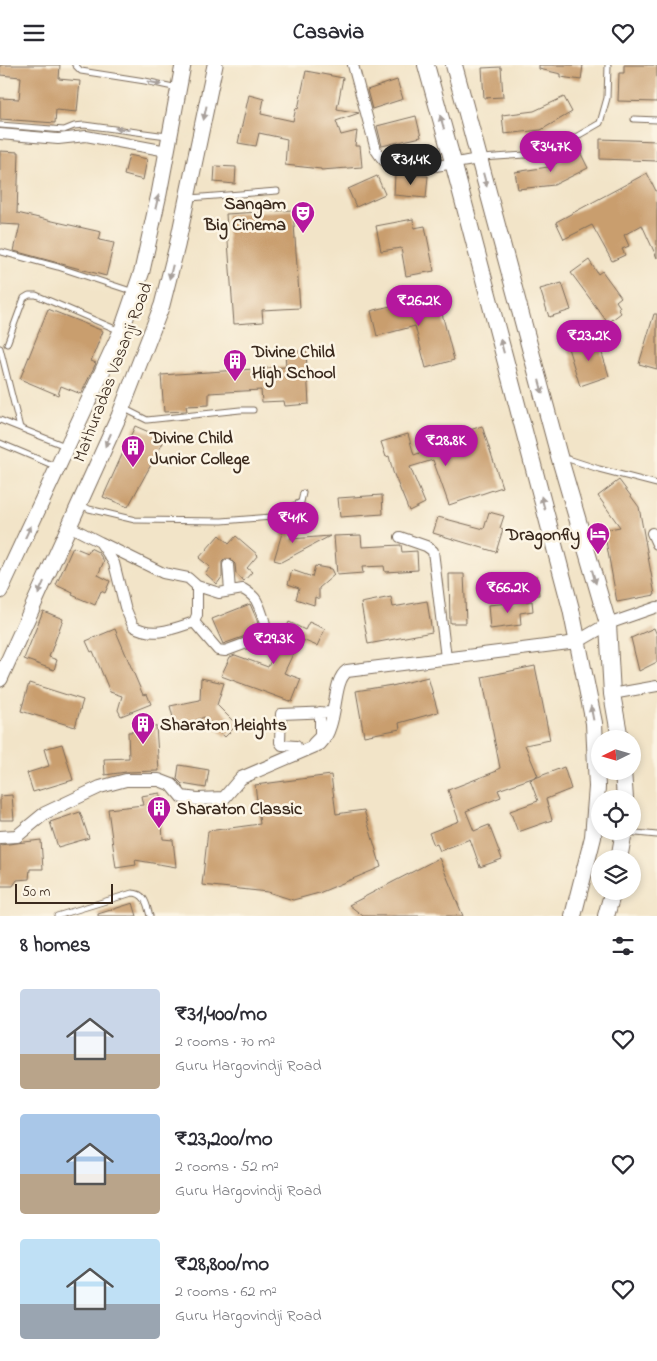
<!DOCTYPE html>
<meta charset="utf-8">
<style>
:root{--surface:#fff;--page:#f2f2f3;--text:#2b2b33;--muted:#7c7c81;--accent:#b5179e}
body{margin:0;font-family:"Indie Flower",sans-serif;background:var(--page);color:var(--text);height:100vh;display:flex;flex-direction:column;font-size:19px;white-space:nowrap}
*{box-sizing:border-box;margin:0}
p{font-size:16px;color:var(--muted)}
.icon{flex:none;width:28px;height:28px;fill:none;stroke:currentColor;stroke-width:2;stroke-linecap:round;stroke-linejoin:round}
.map{position:relative;height:851px;overflow:hidden}
.panel{display:flex;flex-direction:column;background:var(--surface);flex:1}
.panel>*{flex:none}
.needle{width:32px;rotate:265deg}
.fabs{position:absolute;left:591px;top:665px;display:grid;gap:10px}
.fabs a{display:grid;place-items:center;width:50px;height:50px;border-radius:50%;background:var(--surface);box-shadow:0 2px 8px #0003;font-size:25px}
.scale{position:absolute;left:15px;bottom:12px;width:98px;box-sizing:border-box;padding-left:5px;border:2px solid #3b2a1e;border-top:0;font-size:14px;line-height:18px;white-space:nowrap;color:#3b2a1e;-webkit-text-stroke:4px #fcf5e5;paint-order:stroke}
.price{position:absolute;translate:-50% -42px;padding:0 11px;border-radius:18px;background:var(--accent);color:#fff;font-size:16px;line-height:32px;filter:drop-shadow(0 1px 2px #0008)}
.price::after{content:'';position:absolute;left:50%;top:30px;width:15px;height:11px;margin-left:-8px;background:inherit;clip-path:polygon(0 0,100% 0,50% 100%)}
.price.selected{background:#222;color:#fff}
ul{padding:0;list-style:none}
li{display:flex;align-items:center;gap:15px;height:125px;padding:0 20px}
li span{display:grid;place-items:center;flex:none;width:140px;height:100px;border-radius:5px;color:#555}
li>.icon{margin-inline-start:auto}
span .icon{width:60px;height:60px;fill:#fffc;stroke-width:1}
li b{font-size:21px}
h2{display:flex;justify-content:space-between;align-items:center;height:60px;padding:0 20px;font-size:21px}
header{display:flex;justify-content:space-between;align-items:center;height:65px;padding:0 20px;background:var(--surface);font-size:22px;font-weight:700}
.map>svg:first-child{display:block}
</style>
<header><svg class="icon" aria-label="menu" viewBox="0 0 24 24"><path d="M4 6h16M4 12h16M4 18h16"/></svg>Casavia<svg class="icon" aria-label="heart" viewBox="0 0 24 24"><path d="M12 20l-8-8c-3-5 5-10 8-4 3-6 11-1 8 4z"/></svg></header>
<div class="map">
<svg width="657" height="851" viewBox="0 0 657 851">
<rect width="100%" height="100%" fill="#fcf5e5"/>
<filter id="ink" filterUnits="userSpaceOnUse"><feTurbulence type="fractalNoise" baseFrequency=".02" numOctaves="2"/><feDisplacementMap in="SourceGraphic" scale="10" xChannelSelector="R" yChannelSelector="G"/><feConvolveMatrix kernelMatrix="1 2 1 2 8 2 1 2 1" color-interpolation-filters="sRGB"/></filter>
<filter id="wash" filterUnits="userSpaceOnUse"><feTurbulence type="fractalNoise" baseFrequency=".0096" numOctaves="4" result="noise"/><feDisplacementMap in="SourceGraphic" scale="20" xChannelSelector="R" yChannelSelector="G"/><feGaussianBlur stdDeviation="1.12" result="paint"/><feColorMatrix in="noise" values="0 0 0 0 0 0 0 0 0 0 0 0 0 0 0 0 0 1.4 0 .05"/><feComposite in="paint" operator="in"/></filter>
<g filter="url(#wash)">
<rect width="100%" height="100%" fill="#f2e4c8"/>
<g id="blocks">
<path fill="#c99e6e" d="M0,0h60l-1,14 21,2 -3,31 -21,-2 -1,13 -55,-4v-21l19,1 2,-22 -21,-2z
M539,0h44l-2,15 -20,-3v-3l-22,-5z
M624,0h33v37l-39,-1 1,-28h5z
M501,2l2,30 -19,1 -2,-30z
M306,6l37,7 -6,31 22,4 -23,8 5,14 16,-4 -2,15h5l2,21 -41,3v-1l-36,-4 2,-26 -28,-6 -3,13 -18,-3 11,-48 15,4 -3,15 32,7 3,-13 2,1z
M397,15l6,19 -31,10 -5,-19z
M564,32l8,15 -31,18 -37,4 -2,-19 32,-4z
M416,51l5,21 -39,9 -5,-20z
M600,74l57,2v20l-57,-2z
M0,86l19,1 -2,61 84,19 -2,8 15,3 -8,33 -92,-25 6,-26 -20,-1z
M580,87l8,16 -34,17 -36,4 -3,-17 33,-5z
M129,90l18,4 -4,21 -19,-5z
M215,101l21,1 -1,17 -21,-2z
M647,108l10,20v65l-15,-33 -18,10 5,11 -7,3 3,6 -13,6 -20,-36 -28,14 -8,-17z
M395,109l33,2 -2,22 -32,-3z
M377,111l8,18 -29,13 -8,-18z
M293,145l7,98 -38,2 1,12 -29,2 -8,-110z
M413,154l1,9 11,-2 9,45 -28,5 -5,-28 -20,3 -5,-25z
M589,195l9,14 4,-3 19,26 -5,4 4,6 -2,1 3,5 -13,10 -37,-50z
M562,218l9,27 -22,7 -9,-28z
M437,229l17,66 -28,8 -11,-42 -38,10 -6,-25z
M48,244l55,22 -12,30 5,2 -15,31 -20,-8 -3,9 -38,-16z
M654,249h3v55l-18,-5z
M597,272l12,39 -29,10 -12,-38z
M306,286l3,53 -24,2 -1,-5 -22,1 -1,-12 -52,3v12l-23,1 1,5 -23,1 -3,-37 125,-8 -1,-15z
M135,361l30,13 -37,68 -25,-10z
M482,361l20,61 -53,18 -16,-45 -23,7 15,36 -16,8 -16,-39 -4,-16 -3,1 -5,-15 27,-8 6,21 52,-19 -2,-4z
M619,415l20,27 16,88 -38,7 -13,-72 16,-3 -22,-31z
M382,430l1,19 -43,3 -2,-19z
M489,447l15,4 -4,12 3,1 -7,23 -63,-19 5,-16 46,12z
M288,448l3,26 39,-3 -49,26 -7,-2z
M219,470l10,9 7,-8 22,19 -11,13 5,4 -8,9 -8,-7 -1,-10 -5,-5h-5l-3,3v15l-5,7 -12,-11 5,-6 -11,-9z
M361,470l1,12 39,-2 1,7 15,-1 1,19 -33,2 -1,-6 -22,1 1,6 -26,2 -3,-39z
M73,482l15,6 2,-5 8,4 6,9 -6,14 12,6 -5,12 -4,-2 -6,14 -23,-10 1,-2 -17,-8z
M315,501l16,3 3,6 -15,13v11l-4,-2 -1,8 -18,-6 3,-11 -11,-4 4,-14 20,7z
M449,509h15l2,49h-16z
M537,511l2,19 -13,1 -2,-18z
M391,532l2,10 34,-6 5,31 -64,12 -7,-41z
M532,536l1,10 -13,2 1,12 -31,4 -2,-24z
M250,539l7,16 2,11 -36,13 -11,-25z
M43,546l20,8 -14,38 8,3 -3,10 -30,-11z
M289,557l16,8 4,-8 16,7 -8,17 -17,-7 -16,34 17,6 -9,23 -71,-26 9,-19 5,-2 33,12z
M654,563l3,7v27l-18,9 -8,-33z
M115,564l28,66 4,-1 4,10 -30,12 -3,-6 4,-14 -12,-4 -17,-41 -2,1 -5,-11z
M535,601l15,74 -25,5 13,31 -40,14 3,7 -35,14 8,20 15,-6 13,34 -22,8 -10,-28 -30,12 -3,-7 -3,1 -5,-12 30,-12 -11,-31 49,-19 -1,-1 4,-2 -18,-91z
M428,612l10,35 -39,11 1,6 -36,7 -8,-45 36,-6v1z
M201,613l23,5 -7,22 20,20 -12,12 -21,-20 -28,12 -6,-23 30,-6z
M29,618l54,17 -8,27 -54,-16z
M156,661l3,45 -33,1 -21,3 -1,-16 25,-1 -1,-26 15,-1v-4z
M62,679l11,36 -40,12 -6,-19 22,-7 -5,-17z
M179,700l30,5 -3,18 -24,-4 -5,-5z
M564,702l7,22 -25,10 6,21 -34,12 -8,-21 28,-10 -8,-21z
M331,710l5,39 28,-4 17,57 -62,26 -26,7 -25,-8 -66,-7 6,-54 52,-7 -5,-39z
M160,728l3,46 10,1 3,27 -41,-7 1,5 -20,3 -8,-59 35,-4 -2,-9z
M12,730l2,25h-14v-24z
M80,747l9,26 -31,9 -8,-25z
M41,775l2,29h-13l-1,10 -12,1 -4,6h-13v-41z
M439,793l24,58h-100l-14,-11z
M133,838l4,13h-39v-2z"/>
</g>
</g>
<g filter="url(#ink)">
<use href="#blocks" fill-opacity="0" stroke="#7b6b5a" stroke-width="1"/>
<g fill="none" stroke-linecap="round" stroke-linejoin="round">
<g stroke="#7b6b5a" stroke-width="7">
<path id="service" d="M75,0l6,6 64,10 33,7
M634,54l23,1
M0,60l64,5 10,-4 10,-1 83,11
M482,93l43,-3 35,-9 40,-23 7,-25 1,-33
M190,133l87,-7
M2,187l56,15 76,25
M7,279l17,-46 5,-3h7l84,36
M0,283l20,80 45,18
M125,344l22,11 93,-10h13
M0,355l20,8
M0,378l57,24
M562,392l37,12 58,15
M82,440l7,4 46,11 87,1 49,-4 30,-15 2,-9
M626,767l31,3
M57,851l75,-23c14,0 15,13 18,23"/>
</g>
<g stroke="#7b6b5a" stroke-width="12">
<path id="minor" d="M353,0l23,85c3,4 6,10 10,12 22,13 69,0 94,-3
M0,69l58,5 28,-3 81,15
M69,461l31,16 14,21 11,44 8,19c20,12 40,3 61,-4l3,-7v-29l-9,-8 -25,-5 -63,-31
M652,468l5,11
M400,472l26,9 7,5 13,107
M228,500l2,26
M194,557l24,28 7,1 41,-15c1,-10 -5,-27 -10,-36 -3,-5 -8,-8 -13,-11l-24,4 -22,-7
M608,559l49,-17
M612,629l45,-8
M313,678l7,-7v-24
M296,689v-8l-14,-1 -2,-3 1,-28 52,-2"/>
</g>
<g stroke="#7b6b5a" stroke-width="14">
<path id="tertiary" d="M0,772l17,-1 28,-23 55,-26 26,-7h33l13,5 10,12 15,2 27,-1 17,-20 79,-34c19,-19 11,-62 27,-73l230,-29 31,-18"/>
</g>
<g stroke="#7b6b5a" stroke-width="17">
<path id="secondary" d="M0,526l122,-262 20,-58 17,-77 24,-129
M0,614l119,-263 43,-111 15,-59 38,-181"/>
</g>
<g stroke="#7b6b5a" stroke-width="18">
<path id="primary" d="M426,0l27,97 118,447 23,114 3,64 -4,50 -20,79
M454,0l105,391 49,168 4,70 8,45
M623,706l2,28
M619,794l5,-28
M606,851l7,-25"/>
</g>
<use href="#service" stroke="#fff" stroke-width="5"/>
<use href="#minor" stroke="#fff" stroke-width="10"/>
<use href="#tertiary" stroke="#fff" stroke-width="12"/>
<use href="#secondary" stroke="#fff" stroke-width="15"/>
<use href="#primary" stroke="#fff" stroke-width="16"/>
</g>
<defs><path id="oneway-solid" d="M-6-.8H1V-3.2L6.5 0L1 3.2V.8H-6Z" transform="scale(1.25)"/></defs>
<g fill="#a79f9a">
<use href="#oneway-solid" transform="translate(155 18) rotate(12)"/>
<use href="#oneway-solid" transform="translate(205 48) rotate(102)"/>
<use href="#oneway-solid" transform="translate(442 57) rotate(-106)"/>
<use href="#oneway-solid" transform="translate(122 64) rotate(-173)"/>
<use href="#oneway-solid" transform="translate(485 115) rotate(75)"/>
<use href="#oneway-solid" transform="translate(157 137) rotate(-77)"/>
<use href="#oneway-solid" transform="translate(171 207) rotate(104)"/>
<use href="#oneway-solid" transform="translate(502 281) rotate(-105)"/>
<use href="#oneway-solid" transform="translate(541 322) rotate(75)"/>
<use href="#oneway-solid" transform="translate(108 375) rotate(114)"/>
<use href="#oneway-solid" transform="translate(543 438) rotate(-105)"/>
<use href="#oneway-solid" transform="translate(28 467) rotate(-65)"/>
<use href="#oneway-solid" transform="translate(594 512) rotate(74)"/>
<use href="#oneway-solid" transform="translate(41 523) rotate(114)"/>
<use href="#oneway-solid" transform="translate(592 648) rotate(-101)"/>
</g>
</g>
<defs>
<g id="theatre-pin" transform="scale(1.25)"><path d="M0 17L-7.5 6A9.5 9.5 0 1 1 7.5 6Z" fill="#b5179e" stroke="#fcf5e5"/><path d="M-5-5.5Q0-4 5-5.5V0Q5 5 0 6Q-5 5-5 0ZM-3.3-2.5H-1v1.5H-3.3ZM1-2.5H3.3v1.5H1ZM-2.8 1Q0 5.5 2.8 1Z" fill="#fff"/></g>
<g id="building-pin" transform="scale(1.25)"><path d="M0 17L-7.5 6A9.5 9.5 0 1 1 7.5 6Z" fill="#b5179e" stroke="#fcf5e5"/><path d="M-4-6H4V6H1V3H-1V6H-4ZM-2.5-4.3h1.7v1.8h-1.7ZM.8-4.3h1.7v1.8H.8ZM-2.5-1h1.7V.8h-1.7ZM.8-1h1.7V.8H.8Z" fill="#fff"/></g>
<g id="hotel-pin" transform="scale(1.25)"><path d="M0 17L-7.5 6A9.5 9.5 0 1 1 7.5 6Z" fill="#b5179e" stroke="#fcf5e5"/><path d="M-6-4.5h1.5V1H6V5H4.5V3h-9V5H-6ZM-4 0a1.8 1.8 0 1 1 3.6 0ZM.5 0V-2.5h3Q6-2.5 6 0Z" fill="#fff"/></g>
</defs>
<g fill-rule="evenodd">
<use href="#theatre-pin" x="303" y="148"/>
<use href="#building-pin" x="235" y="296"/>
<use href="#building-pin" x="133" y="382"/>
<use href="#hotel-pin" x="598" y="469"/>
<use href="#building-pin" x="143" y="659"/>
<use href="#building-pin" x="159" y="743"/>
</g>
<g text-anchor="middle" stroke-width="5" stroke-linejoin="round" paint-order="stroke">
<g font-size="18" font-weight="bold" fill="#3b2a1e" stroke="#fcf5e5" text-anchor="start">
<text x="286" y="144" text-anchor="end">Sangam<tspan x="286" dy="21">Big Cinema</tspan></text>
<text x="252" y="292">Divine Child<tspan x="252" dy="21">High School</tspan></text>
<text x="150" y="378">Divine Child<tspan x="150" dy="21">Junior College</tspan></text>
<text x="580" y="475" text-anchor="end">Dragonfly</text>
<text x="160" y="665">Sharaton Heights</text>
<text x="176" y="749">Sharaton Classic</text>
</g>
<g font-size="18" fill="#3b2a1e" stroke="#fcf5e5">
<text transform="translate(112 307) rotate(-69)" y="6">Mathuradas Vasanji Road</text>
</g>
</g>
</svg>
<div class="fabs">
<a><svg class="needle" viewBox="-14 -14 28 28"><path d="M0-13l5 13h-10z" fill="#e53935"/><path d="M0 13l5-13h-10z" fill="#7c7c81"/></svg></a>
<a><svg class="icon" aria-label="locate" viewBox="0 0 24 24"><circle cx="12" cy="12" r="6"/><path d="M12 2v4M12 18v4M2 12h4M18 12h4"/></svg></a>
<a><svg class="icon" aria-label="layers" viewBox="0 0 24 24"><path d="M12 4l9 5-9 5-9-5zM3 14l9 5 9-5"/></svg></a>
</div>
<div class="scale">50 m</div>
<b class="price" style="left:551px;top:108px">₹34.7K</b>
<b class="price selected" style="left:411px;top:121px">₹31.4K</b>
<b class="price" style="left:419px;top:262px">₹26.2K</b>
<b class="price" style="left:589px;top:297px">₹23.2K</b>
<b class="price" style="left:446px;top:402px">₹28.8K</b>
<b class="price" style="left:293px;top:479px">₹41K</b>
<b class="price" style="left:508px;top:549px">₹66.2K</b>
<b class="price" style="left:274px;top:600px">₹29.3K</b>
</div>
<section class="panel">
<h2>8 homes<svg class="icon" aria-label="filters" viewBox="0 0 24 24"><path d="M4 7h16M4 17h16"/><circle cx="9" cy="7" r="2"/><circle cx="15" cy="17" r="2"/></svg></h2>
<ul>
<li><span style="background:linear-gradient(#c9d6e8 65%,#b9a48a 0)"><svg class="icon" aria-label="home" viewBox="0 0 24 24"><path d="M3 11l9-7 9 7M6 9v11h12V9"/></svg></span><div><b>₹31,400/mo</b><p>2 rooms · 70 m²</p><p>Guru Hargovindji Road</p></div><svg class="icon" aria-label="heart" viewBox="0 0 24 24"><path d="M12 20l-8-8c-3-5 5-10 8-4 3-6 11-1 8 4z"/></svg></li>
<li><span style="background:linear-gradient(#a9c7e8 60%,#b9a48a 0)"><svg class="icon" aria-label="home" viewBox="0 0 24 24"><path d="M3 11l9-7 9 7M6 9v11h12V9"/></svg></span><div><b>₹23,200/mo</b><p>2 rooms · 52 m²</p><p>Guru Hargovindji Road</p></div><svg class="icon" aria-label="heart" viewBox="0 0 24 24"><path d="M12 20l-8-8c-3-5 5-10 8-4 3-6 11-1 8 4z"/></svg></li>
<li><span style="background:linear-gradient(#bfe0f5 65%,#9aa5b1 0)"><svg class="icon" aria-label="home" viewBox="0 0 24 24"><path d="M3 11l9-7 9 7M6 9v11h12V9"/></svg></span><div><b>₹28,800/mo</b><p>2 rooms · 62 m²</p><p>Guru Hargovindji Road</p></div><svg class="icon" aria-label="heart" viewBox="0 0 24 24"><path d="M12 20l-8-8c-3-5 5-10 8-4 3-6 11-1 8 4z"/></svg></li>
</ul>
</section>
